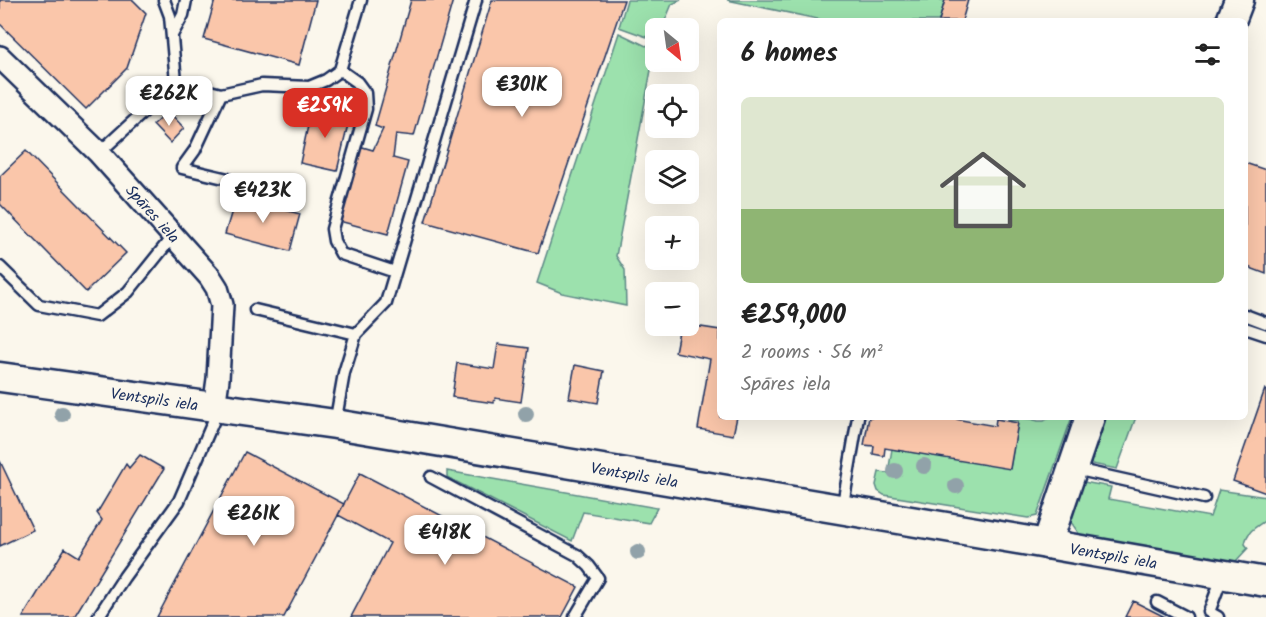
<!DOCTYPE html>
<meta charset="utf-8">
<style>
:root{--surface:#fff;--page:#f2f2f2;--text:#222;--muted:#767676;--accent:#d93025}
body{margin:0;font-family:Kalam,sans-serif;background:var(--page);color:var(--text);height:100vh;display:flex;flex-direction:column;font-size:22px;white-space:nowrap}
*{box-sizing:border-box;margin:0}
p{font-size:20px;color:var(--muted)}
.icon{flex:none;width:33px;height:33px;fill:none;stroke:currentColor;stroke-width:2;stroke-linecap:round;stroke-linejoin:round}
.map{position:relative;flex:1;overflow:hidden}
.details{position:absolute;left:717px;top:18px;width:531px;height:402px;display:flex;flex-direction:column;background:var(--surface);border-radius:9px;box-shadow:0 6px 24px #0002}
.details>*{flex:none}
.needle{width:39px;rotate:151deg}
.tools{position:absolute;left:645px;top:18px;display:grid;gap:12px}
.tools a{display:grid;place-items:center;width:54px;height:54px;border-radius:9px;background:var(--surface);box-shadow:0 6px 24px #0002;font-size:30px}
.price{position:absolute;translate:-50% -51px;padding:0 14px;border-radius:12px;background:#fff;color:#222;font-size:20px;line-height:39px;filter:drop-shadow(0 2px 3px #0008)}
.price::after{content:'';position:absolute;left:50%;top:36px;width:18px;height:14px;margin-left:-9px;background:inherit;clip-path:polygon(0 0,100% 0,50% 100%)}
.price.current{background:var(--accent);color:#fff}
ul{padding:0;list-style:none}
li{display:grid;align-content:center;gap:12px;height:318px;padding:0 24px}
li span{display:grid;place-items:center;height:186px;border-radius:9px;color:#555}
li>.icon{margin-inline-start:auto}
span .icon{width:108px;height:108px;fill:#fffc;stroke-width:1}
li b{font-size:26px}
h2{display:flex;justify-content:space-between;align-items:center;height:72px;padding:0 24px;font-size:26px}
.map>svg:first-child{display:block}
</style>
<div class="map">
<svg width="1266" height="617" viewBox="0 0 1266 617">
<rect width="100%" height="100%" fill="#fbf7ec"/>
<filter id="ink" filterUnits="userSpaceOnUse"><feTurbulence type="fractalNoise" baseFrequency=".0167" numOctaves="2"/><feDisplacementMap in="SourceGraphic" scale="12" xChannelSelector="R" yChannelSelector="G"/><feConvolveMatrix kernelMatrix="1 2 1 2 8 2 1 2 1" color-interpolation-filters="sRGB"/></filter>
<g filter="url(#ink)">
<path fill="#9ce1ad" stroke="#5c8886" stroke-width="1.5" d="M627,0h54l-9,4 -10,24h-6l-1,12 -36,-13z
M727,0h218l-6,21h-112z
M619,33l27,13 10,-5 -1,8 -39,207 9,14 1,36 -64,-13 -25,-10z
M1010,417l21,2 7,2h6l7,-4h21l-35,99 -9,2 -144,-23 -6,-4 -2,-6 3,-13 9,1 4,-24 118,19 8,-47 -9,-1z
M1103,417h33l-19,52 -30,-6z
M447,471l210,37 -8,15 -66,-11 -11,29 -125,-64z
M1078,481l33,6 -3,12 102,18 9,-27 47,7v23c-10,7 -19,11 -21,24l3,4 -13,14 -145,-23 -11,-5 -10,-15z"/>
<path fill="#fac6aa" stroke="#1b2f5e" stroke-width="1.5" d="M0,0h133l13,13 -19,55 -41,41 -86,-85z
M215,0h101l-17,65 -95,-26z
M411,0h42l-39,136 -18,-2 -3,24 15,4 -20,72 -49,-13 20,-75 14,4 10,-21 -8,-3z
M492,0h132l-86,253 -113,-31z
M945,0h23l-6,21h-23z
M312,107l38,9 -13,55 -37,-8z
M168,111l16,17 -14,15 -17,-18z
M26,151l100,102 -40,39 -86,-88v-28z
M1245,163l21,7v104l-21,-8z
M236,197l64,17 -10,37 -65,-17z
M688,325l32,5v87h17l-4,18 -35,-6 12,-70 -35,-7 5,-26z
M498,344l31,4 -8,54 -26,-4 -1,5 -42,-6 5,-34 37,6z
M575,365l29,6 -6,32 -29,-5z
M1265,389l1,1v103l-33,-12z
M869,417h75l51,9 1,-7 22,4 -8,46 -125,-21 -1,8 -11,-2 1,-8 -10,-1z
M245,452l99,52 -60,113h-127z
M140,455l24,14 -90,148h-51l42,-69 14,9 23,-37 -5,-7 29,-49 3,4z
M0,461l33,69 -33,16z
M360,473l218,114 -16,30h-211l39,-74 -52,-28z
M1133,601l32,16h-40z"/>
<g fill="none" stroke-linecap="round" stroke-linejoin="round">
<g stroke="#1b2f5e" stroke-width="15">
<path id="lane" d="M164,0l6,16 6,66
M172,35l11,-20 3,-15
M340,70l17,12 8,11 1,16 -34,120 2,12 7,13 54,18
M221,94l-26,56 -13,18 46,11
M99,153l77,-71 45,12 41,-9 47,2 17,-7 14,-10 21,-70
M0,267l39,38 58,11 31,-24 45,-56
M255,310l101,24 -12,39 -9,51
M1245,315l21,8
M1245,328l21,7
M356,334l30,-31 90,-303
M1073,468l11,3 120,27
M431,477l146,78 12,11 9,12 -23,39
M842,510l16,-93
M1157,602l29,15
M98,617l26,-40 55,-76 34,-79 1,-14
M1218,617l-9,-5 9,-24 4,-13"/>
</g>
<g stroke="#1b2f5e" stroke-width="26">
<g id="street">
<path id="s1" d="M0,57l99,96 111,124 7,11 5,17 -4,74 -4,29"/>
</g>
</g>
<g stroke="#1b2f5e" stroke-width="33">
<g id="secondary">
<path d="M1231,21l8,-21"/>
<path id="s2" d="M0,377l335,47 712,120 219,38"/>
<path d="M1047,544l43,-127"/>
</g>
</g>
<use href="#lane" stroke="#fbf7ec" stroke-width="10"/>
<use href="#street" stroke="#fbf7ec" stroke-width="21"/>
<use href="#secondary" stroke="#fbf7ec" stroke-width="28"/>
</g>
<g fill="#91a2a9">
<circle cx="62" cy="414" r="8"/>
<circle cx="526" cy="414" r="8"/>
<circle cx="924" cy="466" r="8"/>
<circle cx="895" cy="471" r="8"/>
<circle cx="956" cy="486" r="8"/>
<circle cx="638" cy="552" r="8"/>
</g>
</g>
<g text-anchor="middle" stroke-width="6" stroke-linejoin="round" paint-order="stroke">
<g font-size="16" fill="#1b2f5e" stroke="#fbf7ec">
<text dy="6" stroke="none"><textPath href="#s1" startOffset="219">Spāres iela</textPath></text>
<text dy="6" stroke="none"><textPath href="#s2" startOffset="156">Ventspils iela</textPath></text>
<text dy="6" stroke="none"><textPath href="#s2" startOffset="642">Ventspils iela</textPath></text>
<text dy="6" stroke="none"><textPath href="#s2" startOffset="1128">Ventspils iela</textPath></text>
</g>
</g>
</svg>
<div class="tools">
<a><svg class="needle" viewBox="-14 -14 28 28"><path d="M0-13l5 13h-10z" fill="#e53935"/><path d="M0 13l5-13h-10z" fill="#767676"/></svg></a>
<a><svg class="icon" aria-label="locate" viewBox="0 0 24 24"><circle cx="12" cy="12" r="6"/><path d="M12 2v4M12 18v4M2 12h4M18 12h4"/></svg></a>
<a><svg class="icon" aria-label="layers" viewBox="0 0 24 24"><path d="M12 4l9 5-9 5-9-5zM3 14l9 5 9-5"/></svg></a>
<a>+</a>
<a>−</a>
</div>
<b class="price" style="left:522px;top:118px">€301K</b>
<b class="price" style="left:169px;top:127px">€262K</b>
<b class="price current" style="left:325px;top:139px">€259K</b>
<b class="price" style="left:263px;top:224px">€423K</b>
<b class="price" style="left:254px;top:547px">€261K</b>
<b class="price" style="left:445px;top:566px">€418K</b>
<section class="details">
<h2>6 homes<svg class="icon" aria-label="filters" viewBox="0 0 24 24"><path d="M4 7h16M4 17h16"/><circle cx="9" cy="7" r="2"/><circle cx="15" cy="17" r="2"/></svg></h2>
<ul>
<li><span style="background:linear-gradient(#dfe7d0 60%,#8fb573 0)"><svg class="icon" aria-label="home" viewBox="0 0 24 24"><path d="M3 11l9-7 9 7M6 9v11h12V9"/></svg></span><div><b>€259,000</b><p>2 rooms · 56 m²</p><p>Spāres iela</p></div></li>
</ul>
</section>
</div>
